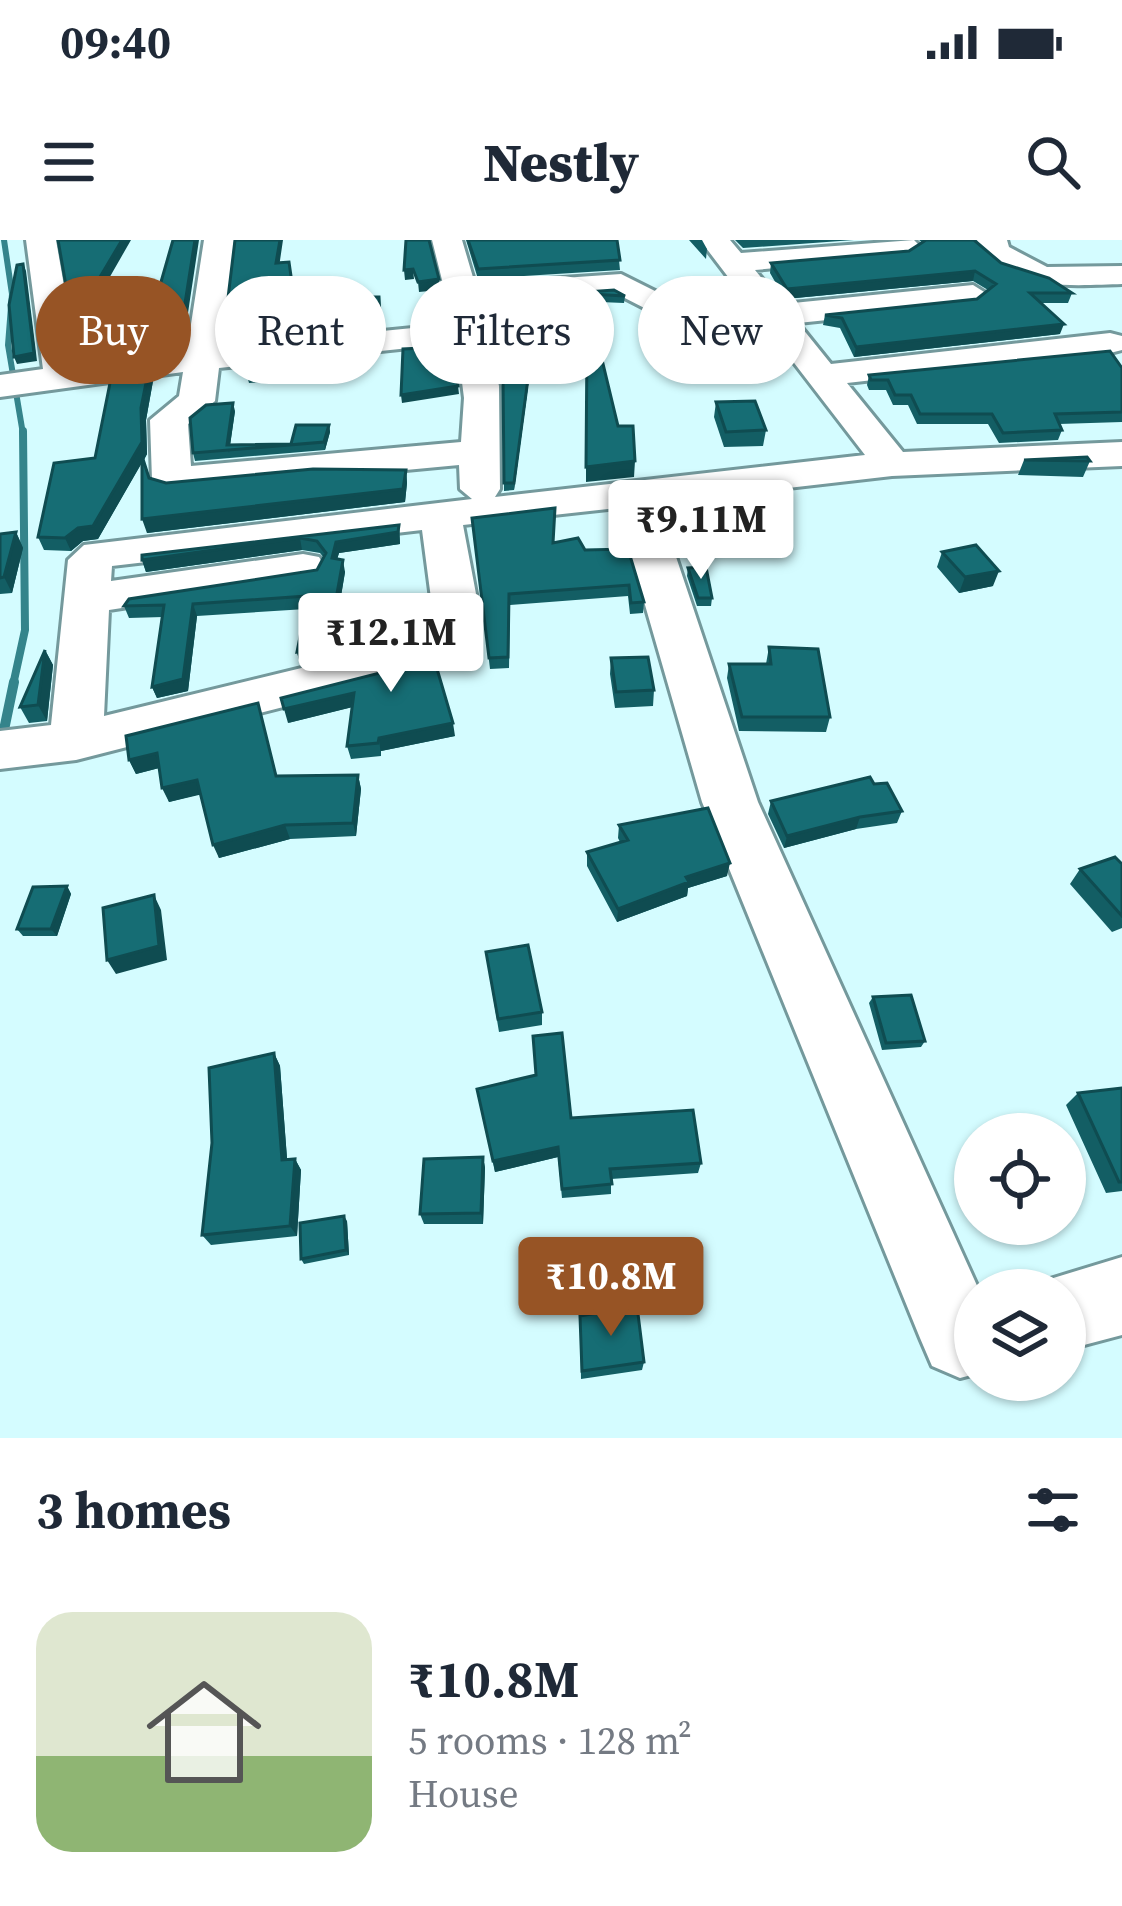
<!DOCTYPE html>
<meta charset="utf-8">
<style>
:root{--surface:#fff;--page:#f6f6f7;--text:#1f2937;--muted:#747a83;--accent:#975425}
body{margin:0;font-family:"Source Serif 4",serif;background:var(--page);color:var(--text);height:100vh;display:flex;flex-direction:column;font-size:45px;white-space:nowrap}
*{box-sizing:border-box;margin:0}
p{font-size:39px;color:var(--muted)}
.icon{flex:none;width:66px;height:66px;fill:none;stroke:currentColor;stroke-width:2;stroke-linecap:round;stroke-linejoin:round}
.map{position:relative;height:1198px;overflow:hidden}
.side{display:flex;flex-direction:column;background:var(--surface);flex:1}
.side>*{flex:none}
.banner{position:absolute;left:36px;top:36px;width:1050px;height:108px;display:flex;gap:24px}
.fabs{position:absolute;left:954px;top:873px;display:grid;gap:24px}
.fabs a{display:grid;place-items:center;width:132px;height:132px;border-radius:50%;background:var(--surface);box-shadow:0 3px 9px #0004;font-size:60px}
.price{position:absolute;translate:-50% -102px;padding:0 27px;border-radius:12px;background:#fff;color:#222;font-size:39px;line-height:78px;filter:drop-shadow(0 3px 6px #0008)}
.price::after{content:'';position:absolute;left:50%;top:72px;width:36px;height:27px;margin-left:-18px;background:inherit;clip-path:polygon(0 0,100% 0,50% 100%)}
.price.current{background:var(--accent);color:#fff}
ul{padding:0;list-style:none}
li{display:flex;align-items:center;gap:36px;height:300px;padding:0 36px}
li span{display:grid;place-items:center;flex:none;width:336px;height:240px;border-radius:36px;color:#555}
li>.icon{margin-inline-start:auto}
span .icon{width:144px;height:144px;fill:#fffc;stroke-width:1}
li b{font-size:51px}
h2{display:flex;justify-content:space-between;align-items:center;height:144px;padding:0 36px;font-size:51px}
.chip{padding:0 42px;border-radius:54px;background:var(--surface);box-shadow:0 3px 9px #0004;font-size:42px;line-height:108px}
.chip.current{background:var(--accent);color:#fff}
.status{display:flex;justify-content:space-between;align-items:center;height:84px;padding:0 60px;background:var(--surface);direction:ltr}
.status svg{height:33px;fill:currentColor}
header{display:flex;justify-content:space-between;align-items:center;height:156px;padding:0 36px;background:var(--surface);font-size:54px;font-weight:800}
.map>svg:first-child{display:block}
</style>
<div class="status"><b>09:40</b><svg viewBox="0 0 49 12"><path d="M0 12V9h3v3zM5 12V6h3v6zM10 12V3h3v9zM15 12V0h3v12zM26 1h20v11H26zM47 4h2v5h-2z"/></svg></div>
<header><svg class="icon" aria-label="menu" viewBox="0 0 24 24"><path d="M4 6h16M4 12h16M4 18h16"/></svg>Nestly<svg class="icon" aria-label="search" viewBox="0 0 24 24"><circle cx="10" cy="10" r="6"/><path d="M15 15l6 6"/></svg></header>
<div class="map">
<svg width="1122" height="1198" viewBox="0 0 1122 1198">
<rect width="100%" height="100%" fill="#d4fcff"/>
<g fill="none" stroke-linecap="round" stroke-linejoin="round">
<path stroke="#34848b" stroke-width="6" d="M4,0l8,54 -4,51 15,89"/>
<path stroke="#34848b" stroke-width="8" d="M13,445l12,-55 -2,-199"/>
<path stroke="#34848b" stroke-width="10" d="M0,509l14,-67"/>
<g stroke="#74999c" stroke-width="6">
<path id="minor" d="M26,0h30l22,125 109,-15 17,-110h30l-12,107 231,-23 -21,-84h30l13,44 146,-10 44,22 70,-10 -35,-46h30l11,13 173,-13 7,7 -15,9 -151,14 28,34 190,-19 16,10 -16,10 -175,18 33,41 279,-31 12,3v14l-12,3 -263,30 56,69 219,-10v24l-230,10 -234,27 100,299 221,488h-4v84l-15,4 -28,-12 -12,-28 -218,-536 -85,-294 -154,17 17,90 -7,10 -74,19 2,11 -20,27 -305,78 -76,9v-38l51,-6 17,-165 16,-15 388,-46 -12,-10 -1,-24 -287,27 -14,-3 -6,-9 -2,-60 29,-24 4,-24 -183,25v-22l43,-6zM615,53l45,23 88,-13 117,152 -370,42 5,-8 -1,-103 -18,-84zM457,103l7,55 -3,44 -270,24 -3,-42 27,-23 4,-33zM422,290l10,76 -75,18 -7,11 2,17 -5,5 -243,59 5,-106 194,-30 16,-3 6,-10 -6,-10 -16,-3 -192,27 1,-15z
M977,0h30l2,7 38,20 75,-1v18c-44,1 -128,10 -145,-44z
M1122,1017v78l-57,15v-60h-31l3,-7z"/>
</g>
<use href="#minor" fill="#fff" fill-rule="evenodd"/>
</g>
<path fill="#135e64" d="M466,0h151l3,30 -142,9z
M689,0h13l5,9 -1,10z
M735,0h119l-111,8z
M919,0h55l27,23 71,30 -4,10h-27l19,31 -206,23 -14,-29 -17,-3 2,-10 152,-16 11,-9 -15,-9 -188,18 -15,-26 1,-10 138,-12 14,-8z
M614,50l11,6 -1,7 -48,-2 13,29v7l-55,5 -20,148 -10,1 -1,-107 -17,-85z
M315,122v16l-66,5 -4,-15z
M149,128l4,13 -7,39 1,34 -3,6 6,18 16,5 240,-13 1,13 -2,19 -258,31 -5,-71 -44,77 -15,2 -12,10 -27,-1 -6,-13 57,-79z
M1122,128v54l-63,2 3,6 -4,10 -59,3 -11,-19h-71l-9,-19h-15l-7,-15h-17l-2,-5 2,-10z
M716,162l50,28 -3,16 -39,1 -10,-30z
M235,171l-5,34 61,-1 38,-19 1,7 -5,18 -130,11 -2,-8z
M1024,220l66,1 -7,16 -65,-2z
M472,278l113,32 43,-1 16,53 -1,11 -13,1 -2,-18 -118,9 -1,63 -19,1z
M399,285l1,19 -61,9 -2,6 8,13 -14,84 -31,8 -3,-12 9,-43 -109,7 -9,75 -31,7 -5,-11 11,-70 -34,1 -5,-12 193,-36 7,-12 -4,-5 -18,-3 -156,22 -4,-12z
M16,292l7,16 -11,45 -12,1v-60z
M942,312l51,34 -34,7 -22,-26z
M688,328l24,30 -1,8h-14l-10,-30z
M769,407l61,70 -4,15 -87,-1 -12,-53 2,-14h37z
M45,410l8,15 -6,56 -18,2 -9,-16z
M611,418l43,32 -1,16 -38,2 -5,-34z
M380,433l75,63 -74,15v5l-30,3 -4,-13 5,-39 -64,16z
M258,463l19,73 81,-1 3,14 -5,47 -66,3 -71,19 -19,-64 -31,8 -10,-34 -23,6 -7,-14z
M874,544l28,27 -5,12 -41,6 -72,19 -16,-34 3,-13z
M619,585l108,51 -39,12 -1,8 -70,26 -30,-56v-14l33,-10 -2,-4z
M1122,624v64l-10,4 -42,-48 10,-15z
M67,646l4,8 -14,42h-34l-6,-7z
M488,726l54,46v13l-43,7z
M873,757l52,44 -4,6 -39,3 -13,-47z
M274,813l6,13 7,93h8l6,11 -4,66 -86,9 -9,-10z
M1122,848v103l-16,2 -40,-88 12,-12z
M479,861l92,17 130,45 -3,10 -87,6v15l-49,4 -4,-41 -63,15z
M483,917l2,11 -2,56h-59l-4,-10z
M347,981l2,34 -45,9 -3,-5z
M580,1085l64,37 -2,8 -61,9z"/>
<path fill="#0f4c51" d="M122,0h9l-43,75 -4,-11z
M195,0h4l-16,106 -96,13 -2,-6 -4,1 -5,-11 104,-8z
M280,0h3l-5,34 -2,-11z
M23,24l3,7 11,90 -20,3 -3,-7z
M413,29l1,10 -9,1 -1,-10z
M975,31l-2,10 -188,18 2,-10z
M439,39l1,11 -21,2 -1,-10z
M379,57l2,30 -154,15 -3,-11z
M1064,84l-4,10 -206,23 2,-10z
M534,94v8l-20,148v-7z
M149,128l4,13 -7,39 1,34 -49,85 -15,2 -12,10 -6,-13 76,-130z
M458,146l1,8 -57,9 -1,-8z
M233,163l2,8 -6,42 -2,-8z
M329,185l1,7 -5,18 -1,-8z
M635,221l-1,16 -48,5v-15z
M406,230l1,13 -2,19 -258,31 -5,-14z
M399,285l1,19 -61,9 -5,17 -2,-12 4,-16z
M16,292l7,16 -11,45 -8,-16z
M300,298l2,12 -156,22 -4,-12z
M343,320l2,12 -14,84 -31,8 -3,-12z
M999,331l-6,15 -34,7 6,-16z
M193,364l4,12 -9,75 -31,7 -5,-11z
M45,410l8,15 -6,56 -9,-16z
M354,453l3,13 -69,17 -4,-14z
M453,483l2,13 -74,15v5l-2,-18z
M157,513l6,14 -27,7 -7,-14z
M358,535l3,14 -5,47 -3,-13z
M197,540l6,14 -34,8 -7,-14z
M860,577l-4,12 -72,19 3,-12z
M285,585l5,14 -71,19 -6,-13z
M730,623l-3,13 -39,12 -1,8 -70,26 1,-13 68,-32z
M67,646l4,8 -14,42 -6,-7z
M154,655l7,15 6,50 -51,14 -9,-14z
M274,813l6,13 8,105 -6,-11z
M558,907v10l-63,15 -2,-11z
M483,917l2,11 -2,56 -2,-11z
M295,919l6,11 -4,66 -7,-10z
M344,976l3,5 2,34 -3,-5z"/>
<path fill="#166d74" stroke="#0f4c51" stroke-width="3" d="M58,0h64l-38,64 71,-1 18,-63h22l-15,95 -97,13 4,-7 -11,2z
M235,0h45l-4,23 13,-1 5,35h85l1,19 -156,15z
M406,0h23l10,39 -21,3 -5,-13 -9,1z
M468,0h149l3,20 -142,9z
M926,0h48l27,23 48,15 23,15h-42l34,31 -208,23 -14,-29 -17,-3 152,-16 19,-15 -21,-13 -188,18 -16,-26 138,-12z
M23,24l11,89 -20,4 -5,-52 8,-40z
M614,50l11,6 -53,-3 17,37 -55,4 -20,149h-10l-1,-105 -17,-79z
M445,101h7l6,45 -57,9 2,-46 41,-2z
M598,103l20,83h15l2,35 -49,6 1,-123z
M313,108l-1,16 -67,4 1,-13z
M1110,111l12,17v44l-67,2 7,16 -59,3 -11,-19h-72l-9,-19h-16l-7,-15h-17l-2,-5z
M149,128l-8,40 1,34 -49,84 -15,2 -13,10 -27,-1 16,-74 41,-5 17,-85z
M755,161l11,29 -40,2 -10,-30z
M233,163l-6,42 64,-1 5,-19h33l-5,17 -131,11 -3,-35 16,-13z
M142,216l7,22 17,5 147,-14 93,1 -3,19 -261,30z
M1087,217l3,4 -66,-1z
M555,268l-2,35 25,-5 7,12 43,-1 16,53 -13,1 -2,-18 -120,9 -1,63 -19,1 -17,-140z
M399,285l-1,7 -62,10 -4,16 11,2 -15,84 -31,8 11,-56 -115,8 -10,75 -31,8 12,-82 -40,1 5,-7 188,-29 9,-17 -9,-12 -17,-3 -158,22v-5z
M16,292l-12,45 -4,1v-44z
M976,305l23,26 -34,6 -23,-25z
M706,327l6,31h-14l-10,-30z
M425,388l28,95 -74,15 -1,5 -31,3 7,-53 -70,16 -3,-11 99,-25 17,-16 5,-23z
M769,407l49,2 12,68h-88l-13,-53h42z
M45,410l-7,55 -18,2z
M648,417l6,33 -38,2 -5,-34z
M258,463l18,73 82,-1 -5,48 -68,2 -72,20 -16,-65 -35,8 -5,-35 -28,7 -3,-24z
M870,537l4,7 13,-1 15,28 -42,6 -73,19 -16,-35z
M708,568l22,55 -44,14 3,5 -71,27 -31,-57 41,-12 -9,-15z
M1115,617l7,7v52l-42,-47z
M67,646l-16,43h-34l16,-42z
M154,655l5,51 -52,14 -4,-52z
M528,705l14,67 -44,7 -12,-67z
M911,755l14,46 -39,2 -13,-46z
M562,793l9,85 122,-8 8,53 -91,6 2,15 -50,5 -4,-42 -65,14 -16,-72 59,-14 -3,-39z
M274,813l8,107 13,-1 -5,67 -88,9 10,-92 -3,-75z
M1122,848v94h-3l-41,-89z
M483,917l-2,56 -61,1 4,-55z
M344,976l2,34 -45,9 -1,-36z
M637,1066l7,56 -62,9 -2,-55z"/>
</svg>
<div class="fabs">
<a><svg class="icon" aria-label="locate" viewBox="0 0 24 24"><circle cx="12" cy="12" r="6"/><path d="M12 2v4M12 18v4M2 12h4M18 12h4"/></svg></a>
<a><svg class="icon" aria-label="layers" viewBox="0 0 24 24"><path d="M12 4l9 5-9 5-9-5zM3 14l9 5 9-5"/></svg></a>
</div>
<b class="price" style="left:701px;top:342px">₹9.11M</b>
<b class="price" style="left:391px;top:455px">₹12.1M</b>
<b class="price current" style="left:611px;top:1099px">₹10.8M</b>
<div class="banner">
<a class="chip current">Buy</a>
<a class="chip">Rent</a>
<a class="chip">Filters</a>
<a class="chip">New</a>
</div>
</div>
<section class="side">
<h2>3 homes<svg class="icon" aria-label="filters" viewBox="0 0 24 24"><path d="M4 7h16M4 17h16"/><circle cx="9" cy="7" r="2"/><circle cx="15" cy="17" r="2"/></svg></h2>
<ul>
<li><span style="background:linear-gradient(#dfe7d0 60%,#8fb573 0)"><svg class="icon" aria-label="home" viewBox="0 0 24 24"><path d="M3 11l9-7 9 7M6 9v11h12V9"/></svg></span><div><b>₹10.8M</b><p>5 rooms · 128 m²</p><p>House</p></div></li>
</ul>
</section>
